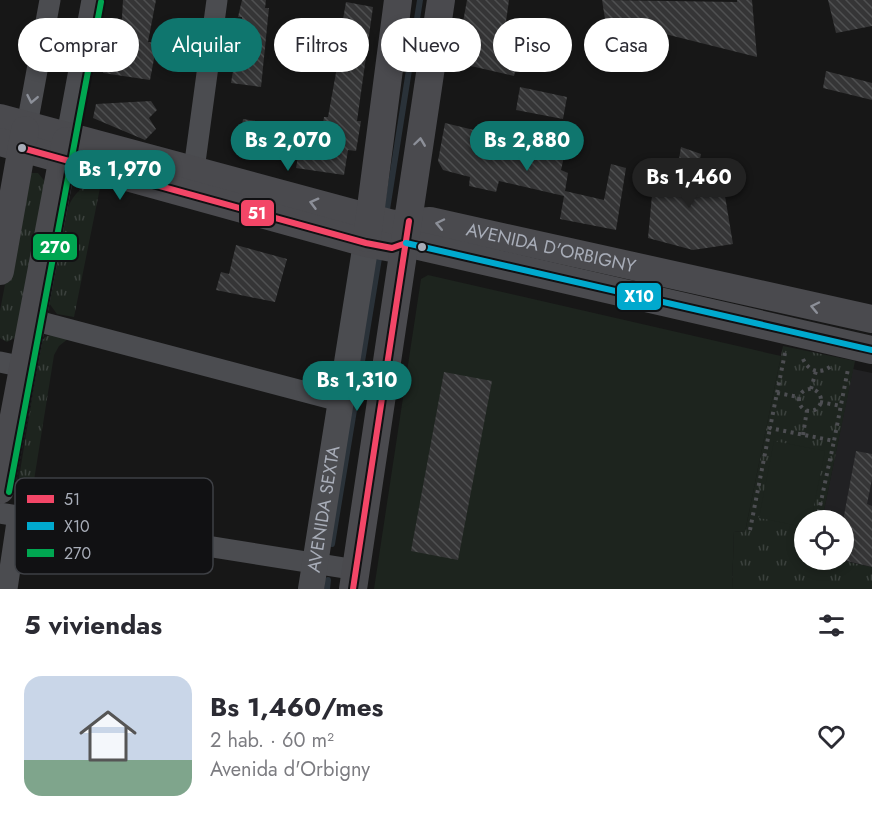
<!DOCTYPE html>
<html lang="es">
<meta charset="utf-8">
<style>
:root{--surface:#fff;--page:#f7f7f7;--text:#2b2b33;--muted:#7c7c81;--accent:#0f766e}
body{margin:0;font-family:Jost,sans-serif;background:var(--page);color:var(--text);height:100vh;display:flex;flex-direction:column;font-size:22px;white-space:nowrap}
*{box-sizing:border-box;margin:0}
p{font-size:20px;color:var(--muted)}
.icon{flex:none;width:33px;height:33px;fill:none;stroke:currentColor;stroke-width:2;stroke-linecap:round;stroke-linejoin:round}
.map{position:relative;height:589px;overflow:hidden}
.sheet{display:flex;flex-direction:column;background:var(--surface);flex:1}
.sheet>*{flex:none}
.top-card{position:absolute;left:18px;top:18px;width:837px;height:54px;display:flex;gap:12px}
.buttons{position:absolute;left:794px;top:510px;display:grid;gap:12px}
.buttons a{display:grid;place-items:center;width:60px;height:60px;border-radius:50%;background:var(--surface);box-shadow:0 3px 9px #0003;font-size:30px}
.price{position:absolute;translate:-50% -51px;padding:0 14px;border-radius:21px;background:var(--accent);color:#fff;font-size:20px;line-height:39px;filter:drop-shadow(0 2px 3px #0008)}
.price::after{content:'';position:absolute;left:50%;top:36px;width:18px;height:14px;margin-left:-9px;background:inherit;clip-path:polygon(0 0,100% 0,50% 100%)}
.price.on{background:#222;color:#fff}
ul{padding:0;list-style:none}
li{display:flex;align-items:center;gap:18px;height:150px;padding:0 24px}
li span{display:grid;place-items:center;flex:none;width:168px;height:120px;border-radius:18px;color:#555}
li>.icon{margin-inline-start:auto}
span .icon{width:72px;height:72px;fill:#fffc;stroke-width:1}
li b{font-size:26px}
h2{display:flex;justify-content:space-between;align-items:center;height:72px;padding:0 24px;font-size:26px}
.pill{padding:0 21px;border-radius:27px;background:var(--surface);box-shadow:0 3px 9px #0003;font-size:21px;line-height:54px}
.pill.on{background:var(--accent);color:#fff}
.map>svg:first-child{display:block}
</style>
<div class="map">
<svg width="872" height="589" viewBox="0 0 872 589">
<defs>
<pattern id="grass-tufts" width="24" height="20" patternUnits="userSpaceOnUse" patternTransform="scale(1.5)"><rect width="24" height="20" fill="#1d241e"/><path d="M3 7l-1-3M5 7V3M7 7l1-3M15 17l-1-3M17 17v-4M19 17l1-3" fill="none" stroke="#3b413d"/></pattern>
<pattern id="building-back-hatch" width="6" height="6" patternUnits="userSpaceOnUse" patternTransform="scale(1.5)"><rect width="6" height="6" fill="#353536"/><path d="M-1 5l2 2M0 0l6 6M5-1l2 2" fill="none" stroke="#4f5051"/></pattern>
</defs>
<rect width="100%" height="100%" fill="#171717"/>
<path fill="#212123" d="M853,369l19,4v194l-33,-7h4v-40h-21z"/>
<path fill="url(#grass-tufts)" d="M31,173h7l9,11 -27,151 -13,7 -7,-4v-27l25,-133z
M101,183l-27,134 -17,-3 -8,-11c5,-29 8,-87 27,-109 7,-8 16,-10 25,-11z
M53,334l16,4 -10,8 -5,9 -23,144 -10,-7 -3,-8 23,-141 4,-6z
M783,346l72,15 -33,159h-18v40h35l33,7v22h-140l2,-58 11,1z"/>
<path fill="#1d241e" d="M428,275l353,81 -36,176 -11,-1 -2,58h-358l47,-310z
M774,441l51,10 -14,69h-7v7l-45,-9z"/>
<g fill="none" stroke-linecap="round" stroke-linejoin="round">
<path stroke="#2a3239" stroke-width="6" d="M386,216l34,-216
M332,544l48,-292
M327,589l1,-9"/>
</g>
<path fill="url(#building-back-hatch)" d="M123,0h33l-8,42 9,1 -7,37 -47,-7 3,-23 14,2z
M242,0h24l-1,8h4l-8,79 -30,-4 11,-66h-4z
M467,0h42l-6,43 17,4 -6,29 -65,-15 4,-29 8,1z
M602,0l135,2v-2h15l5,57 -152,-38z
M828,0h44v26l-36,7z
M346,2l27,5 -16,114h4l-5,30 -8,-1 -4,25 -48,-7 5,-29 19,3 4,-25h4l11,-61 -20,-4 3,-31 20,4z
M826,71l46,12v17l-49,-12z
M520,87l47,10 -4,22 -47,-9z
M151,101l6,9 -8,8 7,11 -11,11 -52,-22 3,-14z
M243,119l25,4 -5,31 -25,-4z
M445,123l120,29 -4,18 7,3 -3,18 39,9 7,-36 15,4 -10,62 -56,-11 4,-23 -65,-15 -3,11 -27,-6 1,-9 -27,-7 -5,-9z
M681,147l20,7 -7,34 29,-4 10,60 -40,6 -45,-12 6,-64 22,4z
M236,245l51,14 -12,43 -59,-12 5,-18 8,2z
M444,372l48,9 -34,179 -47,-9z
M856,451l16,3v25l-5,25 5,2v61l-29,-7v-39z"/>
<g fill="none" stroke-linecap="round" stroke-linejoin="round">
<path stroke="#4d4e52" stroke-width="4" stroke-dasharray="3 4.5" stroke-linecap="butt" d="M785,353l-15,75 64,13 14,-72
M803,359c6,13 18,16 29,6
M799 400a11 11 0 1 1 22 0a11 11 0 1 1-22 0Z
M811,389l5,-18
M777,393l22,4
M820,402l21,4
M803,435l4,-25
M817,520l17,-79
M750,530l20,-102"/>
<path stroke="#4b4c50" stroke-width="21" d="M27,125l23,-125
M67,135l25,-135
M192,184l25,-184
M33,320l307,81
M0,362l24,5
M0,513l357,57
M7,589l11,-74"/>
<path stroke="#4b4c50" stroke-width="26" id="s1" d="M311,589l55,-346"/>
<g stroke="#4a4a4e" stroke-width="28">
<path id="s2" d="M0,118l393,106 37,-3 442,98"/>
<path d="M0,142l366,101 26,5 14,-5 466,107"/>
<path d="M367,238l31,-238"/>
<path d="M0,271l25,-141"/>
<path d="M0,490l66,-349"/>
<path d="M353,589l88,-589"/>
</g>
<g stroke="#111113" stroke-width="10">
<path id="bus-1" d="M22,148l344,95 26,5 14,-5
M353,589l56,-368"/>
</g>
<g stroke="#111113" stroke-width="10">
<path id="bus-2" d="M406,243l466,107"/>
</g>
<g stroke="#111113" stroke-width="10">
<path id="bus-3" d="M9,492l92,-490"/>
</g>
<use href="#bus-1" stroke="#f34667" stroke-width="6"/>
<use href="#bus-2" stroke="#00a9ce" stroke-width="6"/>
<use href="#bus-3" stroke="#00a651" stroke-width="6"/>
</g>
<defs><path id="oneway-chevron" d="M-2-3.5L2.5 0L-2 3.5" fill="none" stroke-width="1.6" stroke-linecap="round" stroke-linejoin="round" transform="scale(1.5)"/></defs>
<use stroke="#8c9099" href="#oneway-chevron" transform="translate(32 99) rotate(101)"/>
<g stroke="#8c8f98">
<use href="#oneway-chevron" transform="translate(420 142) rotate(-82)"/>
<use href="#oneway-chevron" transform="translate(314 203) rotate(-165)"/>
<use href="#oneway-chevron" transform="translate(440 224) rotate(-168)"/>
<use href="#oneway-chevron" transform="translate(815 307) rotate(-168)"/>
</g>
<g fill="#a8adb8" stroke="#111113" stroke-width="2">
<circle cx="22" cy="148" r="5"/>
<circle cx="422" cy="247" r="5"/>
</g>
<g text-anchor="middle" stroke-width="5" stroke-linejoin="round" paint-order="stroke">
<g font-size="18" fill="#a8adb8" stroke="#111113">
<text dy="6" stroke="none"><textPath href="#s2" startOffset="568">AVENIDA D'ORBIGNY</textPath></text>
<text dy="6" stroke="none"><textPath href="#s1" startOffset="81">AVENIDA SEXTA</textPath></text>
</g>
</g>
<rect x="15" y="478" width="198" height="96" rx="9" fill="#111113" stroke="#3e4045" stroke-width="1.5"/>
<rect x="27" y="495" width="27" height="8" fill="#f34667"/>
<rect x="27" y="522" width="27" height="8" fill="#00a9ce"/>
<rect x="27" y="549" width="27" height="8" fill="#00a651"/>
<g font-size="16" fill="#a8adb8">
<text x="64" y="505">51</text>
<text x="64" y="532">X10</text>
<text x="64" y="559">270</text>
</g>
<g stroke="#111113" stroke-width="2">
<rect x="240" y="199" width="35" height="28" rx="6" fill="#f34667"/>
<rect x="32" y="233" width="46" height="28" rx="6" fill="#00a651"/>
<rect x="616" y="282" width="46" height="29" rx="6" fill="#00a9ce"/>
</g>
<g font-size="16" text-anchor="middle" font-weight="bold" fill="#fff">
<text x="257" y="219">51</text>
<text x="55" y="253">270</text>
<text x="639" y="302">X10</text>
</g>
</svg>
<div class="buttons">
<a><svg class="icon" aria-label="locate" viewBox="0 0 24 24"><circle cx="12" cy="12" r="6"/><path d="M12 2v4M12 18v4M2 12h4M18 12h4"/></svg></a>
</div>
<b class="price" style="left:288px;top:172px">Bs 2,070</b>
<b class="price" style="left:527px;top:172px">Bs 2,880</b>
<b class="price" style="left:120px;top:201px">Bs 1,970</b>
<b class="price on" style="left:689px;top:209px">Bs 1,460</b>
<b class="price" style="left:357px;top:412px">Bs 1,310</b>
<div class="top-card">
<a class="pill">Comprar</a>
<a class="pill on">Alquilar</a>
<a class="pill">Filtros</a>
<a class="pill">Nuevo</a>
<a class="pill">Piso</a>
<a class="pill">Casa</a>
</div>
</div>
<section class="sheet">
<h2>5 viviendas<svg class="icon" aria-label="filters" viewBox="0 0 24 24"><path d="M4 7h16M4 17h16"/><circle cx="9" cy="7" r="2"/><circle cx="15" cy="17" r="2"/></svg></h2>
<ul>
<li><span style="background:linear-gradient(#c9d6e8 70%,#7fa58c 0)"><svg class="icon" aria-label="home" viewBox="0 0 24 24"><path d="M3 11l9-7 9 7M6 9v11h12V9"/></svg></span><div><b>Bs 1,460/mes</b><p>2 hab. · 60 m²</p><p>Avenida d'Orbigny</p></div><svg class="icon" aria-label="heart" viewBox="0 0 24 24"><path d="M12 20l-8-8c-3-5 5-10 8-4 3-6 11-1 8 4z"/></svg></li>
</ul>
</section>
